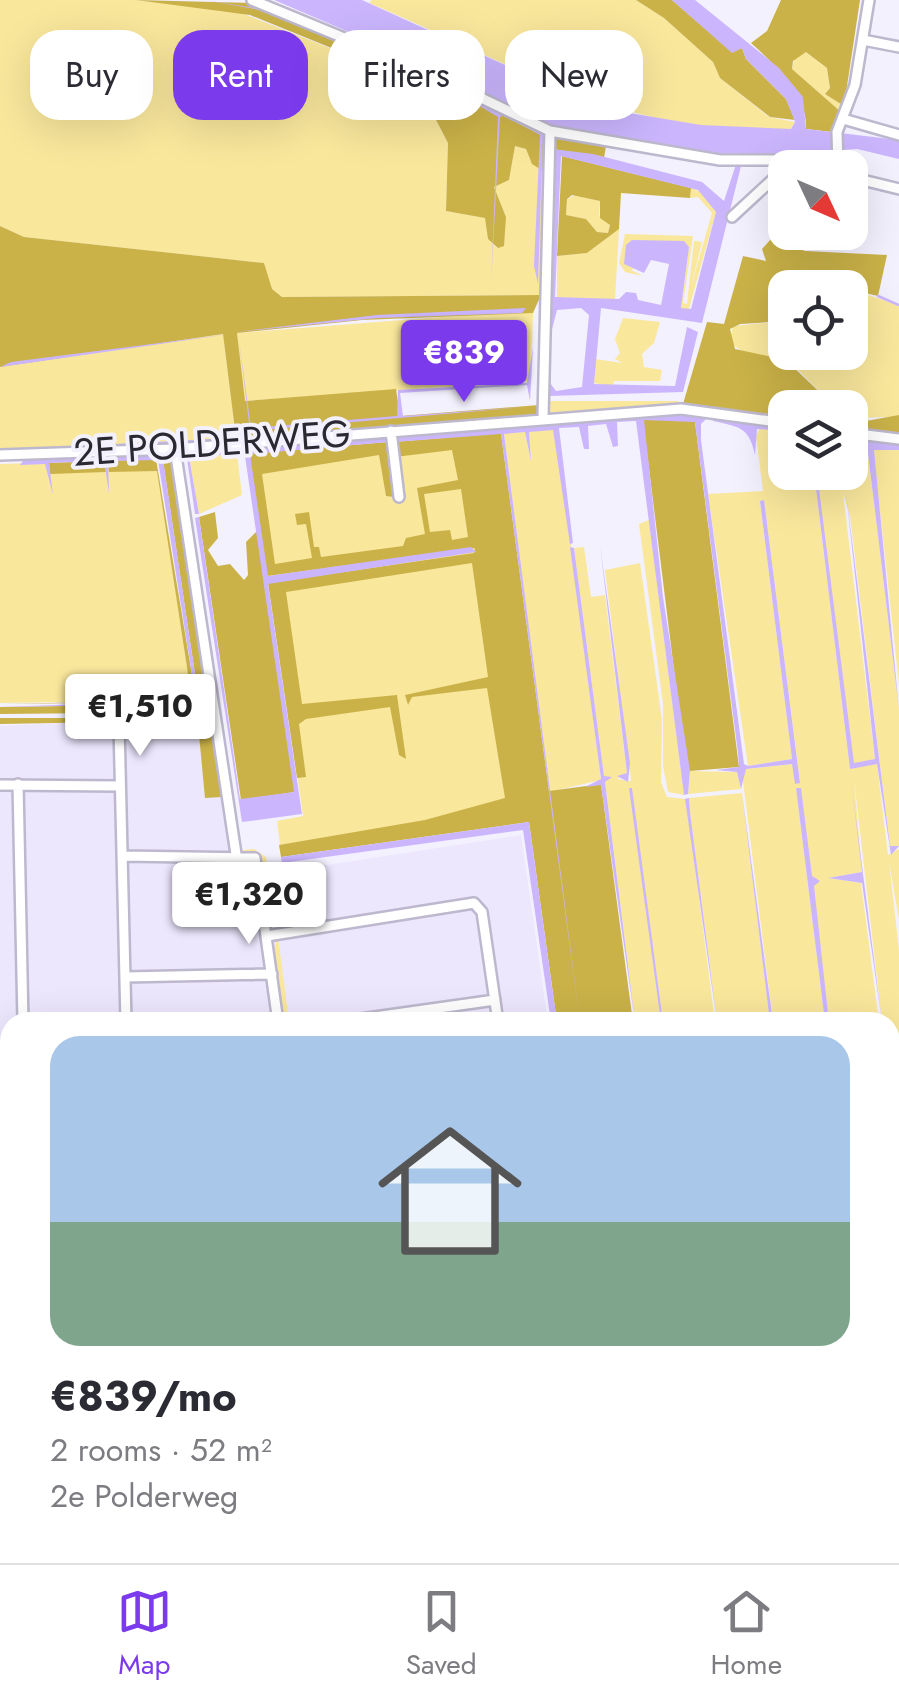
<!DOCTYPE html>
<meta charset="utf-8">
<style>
:root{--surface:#fff;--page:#f7f7f7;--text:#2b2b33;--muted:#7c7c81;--line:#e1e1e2;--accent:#7c3aed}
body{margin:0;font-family:Jost,sans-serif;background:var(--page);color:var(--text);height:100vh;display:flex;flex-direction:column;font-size:38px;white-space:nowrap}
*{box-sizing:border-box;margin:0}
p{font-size:32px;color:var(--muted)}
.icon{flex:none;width:55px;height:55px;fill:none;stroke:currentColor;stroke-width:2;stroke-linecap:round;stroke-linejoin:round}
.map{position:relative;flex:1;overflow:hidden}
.sheet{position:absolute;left:0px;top:1012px;width:900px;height:552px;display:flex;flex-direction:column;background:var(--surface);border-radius:30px 30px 0 0;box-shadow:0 10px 40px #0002}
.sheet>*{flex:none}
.top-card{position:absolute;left:30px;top:30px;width:840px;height:90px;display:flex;gap:20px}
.needle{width:65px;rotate:134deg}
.tools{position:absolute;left:768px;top:150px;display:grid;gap:20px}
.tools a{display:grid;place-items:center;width:100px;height:100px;border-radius:20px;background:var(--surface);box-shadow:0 10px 40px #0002;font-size:50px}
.price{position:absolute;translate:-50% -85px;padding:0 22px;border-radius:10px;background:#fff;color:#222;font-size:32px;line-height:65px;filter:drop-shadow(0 2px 5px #0008)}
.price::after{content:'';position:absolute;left:50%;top:60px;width:30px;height:22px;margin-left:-15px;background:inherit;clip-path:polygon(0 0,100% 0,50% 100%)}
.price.current{background:var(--accent);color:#fff}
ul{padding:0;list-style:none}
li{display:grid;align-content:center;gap:20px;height:530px;padding:0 50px}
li+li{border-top:2px solid var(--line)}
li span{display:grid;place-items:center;height:310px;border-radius:30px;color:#555}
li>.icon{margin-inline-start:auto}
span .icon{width:180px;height:180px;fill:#fffc;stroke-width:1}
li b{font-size:42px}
.pill{padding:0 35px;border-radius:30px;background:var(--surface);box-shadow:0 10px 40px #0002;font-size:35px;line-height:90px}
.pill.current{background:var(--accent);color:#fff}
.menu{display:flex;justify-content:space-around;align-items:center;height:140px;border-top:2px solid var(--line);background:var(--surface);font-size:28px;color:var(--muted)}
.menu a{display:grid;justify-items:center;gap:5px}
.menu .current{color:var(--accent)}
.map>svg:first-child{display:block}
</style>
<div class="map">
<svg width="899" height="1563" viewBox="0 0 899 1563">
<rect width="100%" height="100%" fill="#f4f1fe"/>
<path fill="#ede7fe" d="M214,716l21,140 20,20 266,-41 27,187h-538v300l-10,1v-597z"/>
<path fill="#f9e79c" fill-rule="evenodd" d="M0,0h136l103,12 159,63 37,43 13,25 -2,68 40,7 2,21 9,9 9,-31 -12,-30 15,-7 6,-34 11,3 5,12 12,10 -2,124 -259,2 -10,-8 -9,-26 -239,-26 -24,-11z
M372,0h264l28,18 49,44 7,16 49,39 26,5 -4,7c-164,10 -279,-66 -422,-126z
M806,52l21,16 3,20 -5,6 19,12 -3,6 -49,-43 3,-12z
M691,188l10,4 15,20 -28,100 -7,-4 8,-61 -5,-5 -53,28 12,6 -18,-4 -6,-9 6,-29 68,2 -10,67 4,1 7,-63 8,1 -11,44 21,-73 -14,-16 -8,1z
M575,195l25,6 -1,15 11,9 -2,8 -11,-1 -11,-13 -20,-4 1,-16z
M619,229l-4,71 -58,-1v-43l30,-3z
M852,290l47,15v110l-6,2 -43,1v-10l-15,-1 -43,-43 -47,-11 -15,-10 3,-17 52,-5v31h65z
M529,310l4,3 -2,68 -287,20 -7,-68z
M623,318l37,4 -6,21 -12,11 2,13 18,3 -2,11h-46l-1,6 -19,-4 1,-24 27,4 -7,-4 5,-6 -5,-14z
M223,334l13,104 -236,12v-83z
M548,401h131l-1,4 -132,10z
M760,428l25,3v41l29,1 2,10 1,-11 24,1 4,9 -1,-9 6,-1v-29l14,2 4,8 31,256v137l-9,1 -40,-331 -7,-23 31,258 1,8 -6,2 8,3 11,91 11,-6v71l-10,-58 10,88v198l-9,-72v-54h-8l-28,-242 8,92 -33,6 32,5 18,139h-50l-29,-234h-4l29,234h-52l-31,-249 4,-4 46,-5 8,18 -36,-282 -4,2 32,257 -44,7 -40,-272 55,-3 -7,-55zM816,489l37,274 6,1 -9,5z
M534,429l19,1 5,14 43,336 -52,12 -45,-359 21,-1 6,29 -2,-29z
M471,436l48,374 -239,35 -3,-24 26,-5 -51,-362z
M878,447l21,3v234l-23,-209 -2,-25z
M237,454l5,41 -43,19 -10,-57z
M156,459l36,241 -192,3v-239z
M649,520l35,275 -16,-3 -5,-26v-62l-24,-180z
M584,547l7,50 14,-2 22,178 -10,6 14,2 -26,-211 35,-7 22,157 -1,62 6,15 18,2 2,5 28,218h-52l-32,-234 30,234h-26l-30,-240 6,-5h-7l-30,-229z
M690,771l47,1 4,17 -53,5z
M742,793l25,203 3,26h-53l-27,-210 -1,-14z
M254,849l12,8 10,65 -7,-10 -9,-54 -18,-8z
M278,937l11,84c-13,-16 -21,-66 -11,-84z
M890,1108l9,71v241l-9,2z
M10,1375v180h31l1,8h-42v-187z
M899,1494v69h-3l-6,-66z
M48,1555h154l-42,8h-110z
M551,1555h165l1,8h-201z"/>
<path fill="#cab248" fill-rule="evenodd" d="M136,0l117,3 176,75 114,58v35l-11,-7 -6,-15 -11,-3 -6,34 -15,7 12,30 -2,29 -6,2 -10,-9 -3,-21 -39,-7 2,-68 -13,-25 -37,-43 -148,-60z
M636,0h36l60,52 10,-4 4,11 40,40 9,21 -25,-3 -50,-39 -7,-16 -49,-44z
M781,0h79l-16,106 -19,-12 5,-6 -3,-20 -21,-16 -13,9 -1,8 49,43 -9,20 -26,-3c2,-34 -31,-64 -55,-86l16,-12z
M557,136l49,10 -2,12 -51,-9z
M562,156l129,32 -1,10 -69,-5 -2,36 -32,24 -30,3zM572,195l28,6v17l10,7 -2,8 -11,-1 -11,-13 -20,-4 1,-16z
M0,226l24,11 240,26 8,26 10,8 259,-2 -8,18 -171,7 -125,13 8,68 151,-12 4,27 139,-11 -2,10 -301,23 -13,-104 -223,33z
M771,239l34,12 82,4 -9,41 -26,-6 -2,4v-6h-65v33l-45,3 -10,5 5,20 51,11 49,47 -50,1v11l-102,-15 24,-82 17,2 19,-68 23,5 -4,-12z
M899,415v20l-49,-7v-10l16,3z
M669,418l26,4 44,345 -49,4 -4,-4 -43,-347z
M501,433l48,358 52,-7 32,238h-76l-28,-200 -248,35 -2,-12 146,-25 80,-22 -18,-110 -75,9 -4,8 -3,-10 83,-18 -16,-114 -186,29 16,112 95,-9 9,64 -7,-4 -9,-48 -84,12 -7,5 7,53 -9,1 -29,-195 206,-30 1,-5 -208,28 -6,-43 34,259 -54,8 -42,-283 16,-5 3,26 -10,12 10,16 12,-2 14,16 4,-5 -2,-33 11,-11 -12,-77 143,-12 6,55 -8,-1 -7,-41 -117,19 13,90 37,-6 -6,-34 -9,1 -2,-11 14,-2 5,35h5l2,10 82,-11 3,-8 19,-4 -8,-46 41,-8 -6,-30 -57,7 -1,-15zM461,489l7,48 -16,3 -2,-10 -20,2 -6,-38z
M170,452l38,260 -208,2v-7l195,-3 4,-3 -37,-247z
M156,459l40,240 -2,3h-20l-174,2 192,-4 -35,-229 -48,1 -2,-11z
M104,461l2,11 -56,2 -1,-11z
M191,717h18l12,80 -16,1 -7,-74z
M0,718h114l-2,4 -112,2z
M0,1384h10v89l-10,1v-25l10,-1z
M202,1555h63l2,5 -107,3z"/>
<path fill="#cbb6fe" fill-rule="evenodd" d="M205,0l56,9 197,85 -193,-83z
M274,0h88l205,93 56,19 78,13 90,4 4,-7 -9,-23 -40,-40 -4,-11 -10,5 -60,-53h23l84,68 24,29 3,32 93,11v19l-42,-10 -114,9 -41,165 -101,-15 -7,76 81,2 12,-59 11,5 -15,60 -134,4 -1,-16 8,11 26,-4 7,-72 -8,-7 -24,2 -8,31 3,-192 41,5 109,28 22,19 14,-43 -185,-32 -108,-53zM561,156l137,34 18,22 -25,97 -10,-1 8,-61 -5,-6 -52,-1 -6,5 -2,19 20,9 7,-13 18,4 -8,41 -23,-5 -2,-7 -10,-1 -7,7 -64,-2z
M463,96l80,38 -5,150 -4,-18 6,-131 -35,-20 -5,2 -9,167 7,-167z
M526,308l-4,5 -144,5 -143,14 142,-17z
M230,334l-230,33 11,-5z
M239,340l12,88 146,-12 1,-26 129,-7 6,-36 -3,54 -3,-16 -127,8 3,23 121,-9 -274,24z
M655,412l48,1 4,5 -6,6v16l43,324 4,2 44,-7 -32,-258 4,-1 36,283 -5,1 -3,-20 -46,5 -5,20 -4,-17 -21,-2 23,-3 -1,-14 -43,-331 -51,-2 19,177 27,174 -2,23 -4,1 -48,-374 -19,1 1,24 -5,1 -7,-23 -18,2 1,23h-5l-5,-22 -20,1 14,115 -3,1 -17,-114 -24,2 2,29 -6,-29 -21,2 76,588 -79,-588 -107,8 1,-8 193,-13z
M713,417l72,10v4l-28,-2 -2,26c-6,-28 -15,-28 -42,-34z
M385,435l3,7 -138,12 18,122 203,-29 5,5 -208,32 34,230 -60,8 -47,-304 4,-1 41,282 54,-7 -50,-343z
M850,436l49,7v7h-25l25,259 -31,-256 -4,-8 -14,-2z
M230,438v2l-230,11v-1z
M235,448l2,6 -48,3 10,57h-4l-9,-62z
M162,453l37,248 -4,3 -195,3 196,-7 -38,-240 -50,1 1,32 -5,-32 -55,2 4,32 -8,-31 -25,1 5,-7z
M816,488l3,1 35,274 21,-4 -29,-267 44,354h9l-8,9 -14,-91 -27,5z
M600,545l30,218 -2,19 -11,-6 10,-3z
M570,547l4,1 30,228 8,1 -7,5 30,240 -34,-237 -16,2 16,-8z
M851,780l31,242 -20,-139 -34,-5 34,-6z
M629,788h3l31,234h-2z
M796,788h5l11,88 8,5 -6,5 15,136h-4z
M742,793l31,229h-3z
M689,798l1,14 27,210 -32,-223z
M529,822l28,200h-6l-28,-192 -241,33 -1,-6z"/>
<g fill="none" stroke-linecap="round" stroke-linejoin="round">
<path stroke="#cbb6fe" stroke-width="2.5" d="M878,296l21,9"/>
<g stroke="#bdb8cd" stroke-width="14">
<path id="minor" d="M252,0l177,73 121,58 170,29h117
M863,40l36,7
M843,119l56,16
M838,168l-1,-36 18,-47 14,-85
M850,177l49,12
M732,217l53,-49
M543,417l7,-286
M391,431l8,66
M850,433l49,6
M175,449l61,405
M0,455l175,-6 506,-40 104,14
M119,725l7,297
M18,784l5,238
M0,785l118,1
M122,856l133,2 23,164
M267,936l207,-33 8,9 16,110
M125,977l147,-3
M339,1022l156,-22
M0,1096h10
M0,1199h10
M0,1323h10"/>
</g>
<g stroke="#d4d4d6" stroke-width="16">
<path id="major" d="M890,1442l9,-2
M890,1461l9,-3
M318,1563l39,-8
M408,1563l38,-8"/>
</g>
<use href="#minor" stroke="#fff" stroke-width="9"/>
<use href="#major" stroke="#cabb69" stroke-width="11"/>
</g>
<g text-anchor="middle" stroke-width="8" stroke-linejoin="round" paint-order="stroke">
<g font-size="38" fill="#2a2830" stroke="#f4f1fe">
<text transform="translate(212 443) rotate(-4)" y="13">2E POLDERWEG</text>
</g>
</g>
</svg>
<div class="tools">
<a><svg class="needle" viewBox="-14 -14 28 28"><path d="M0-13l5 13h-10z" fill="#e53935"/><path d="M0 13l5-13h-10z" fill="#7c7c81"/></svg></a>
<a><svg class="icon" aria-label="locate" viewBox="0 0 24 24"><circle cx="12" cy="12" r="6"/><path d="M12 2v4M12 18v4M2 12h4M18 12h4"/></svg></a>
<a><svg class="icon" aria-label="layers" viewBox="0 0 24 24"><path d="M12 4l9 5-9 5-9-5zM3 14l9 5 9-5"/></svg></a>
</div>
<b class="price current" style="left:464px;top:405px">€839</b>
<b class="price" style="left:140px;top:759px">€1,510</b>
<b class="price" style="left:249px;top:947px">€1,320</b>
<div class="top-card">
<a class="pill">Buy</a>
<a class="pill current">Rent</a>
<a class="pill">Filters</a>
<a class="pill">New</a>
</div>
<section class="sheet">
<ul>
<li><span style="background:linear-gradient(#a9c7e8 60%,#7fa58c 0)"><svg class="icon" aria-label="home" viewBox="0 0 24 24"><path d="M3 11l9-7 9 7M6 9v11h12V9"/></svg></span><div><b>€839/mo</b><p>2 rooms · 52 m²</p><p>2e Polderweg</p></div></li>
</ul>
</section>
</div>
<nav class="menu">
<a class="current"><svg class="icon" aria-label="map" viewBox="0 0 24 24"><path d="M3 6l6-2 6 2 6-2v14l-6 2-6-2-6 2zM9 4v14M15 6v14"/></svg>Map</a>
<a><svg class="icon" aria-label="saved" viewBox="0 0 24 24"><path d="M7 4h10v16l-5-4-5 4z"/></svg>Saved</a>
<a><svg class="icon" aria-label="home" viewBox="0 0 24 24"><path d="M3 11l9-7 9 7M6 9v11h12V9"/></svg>Home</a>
</nav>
